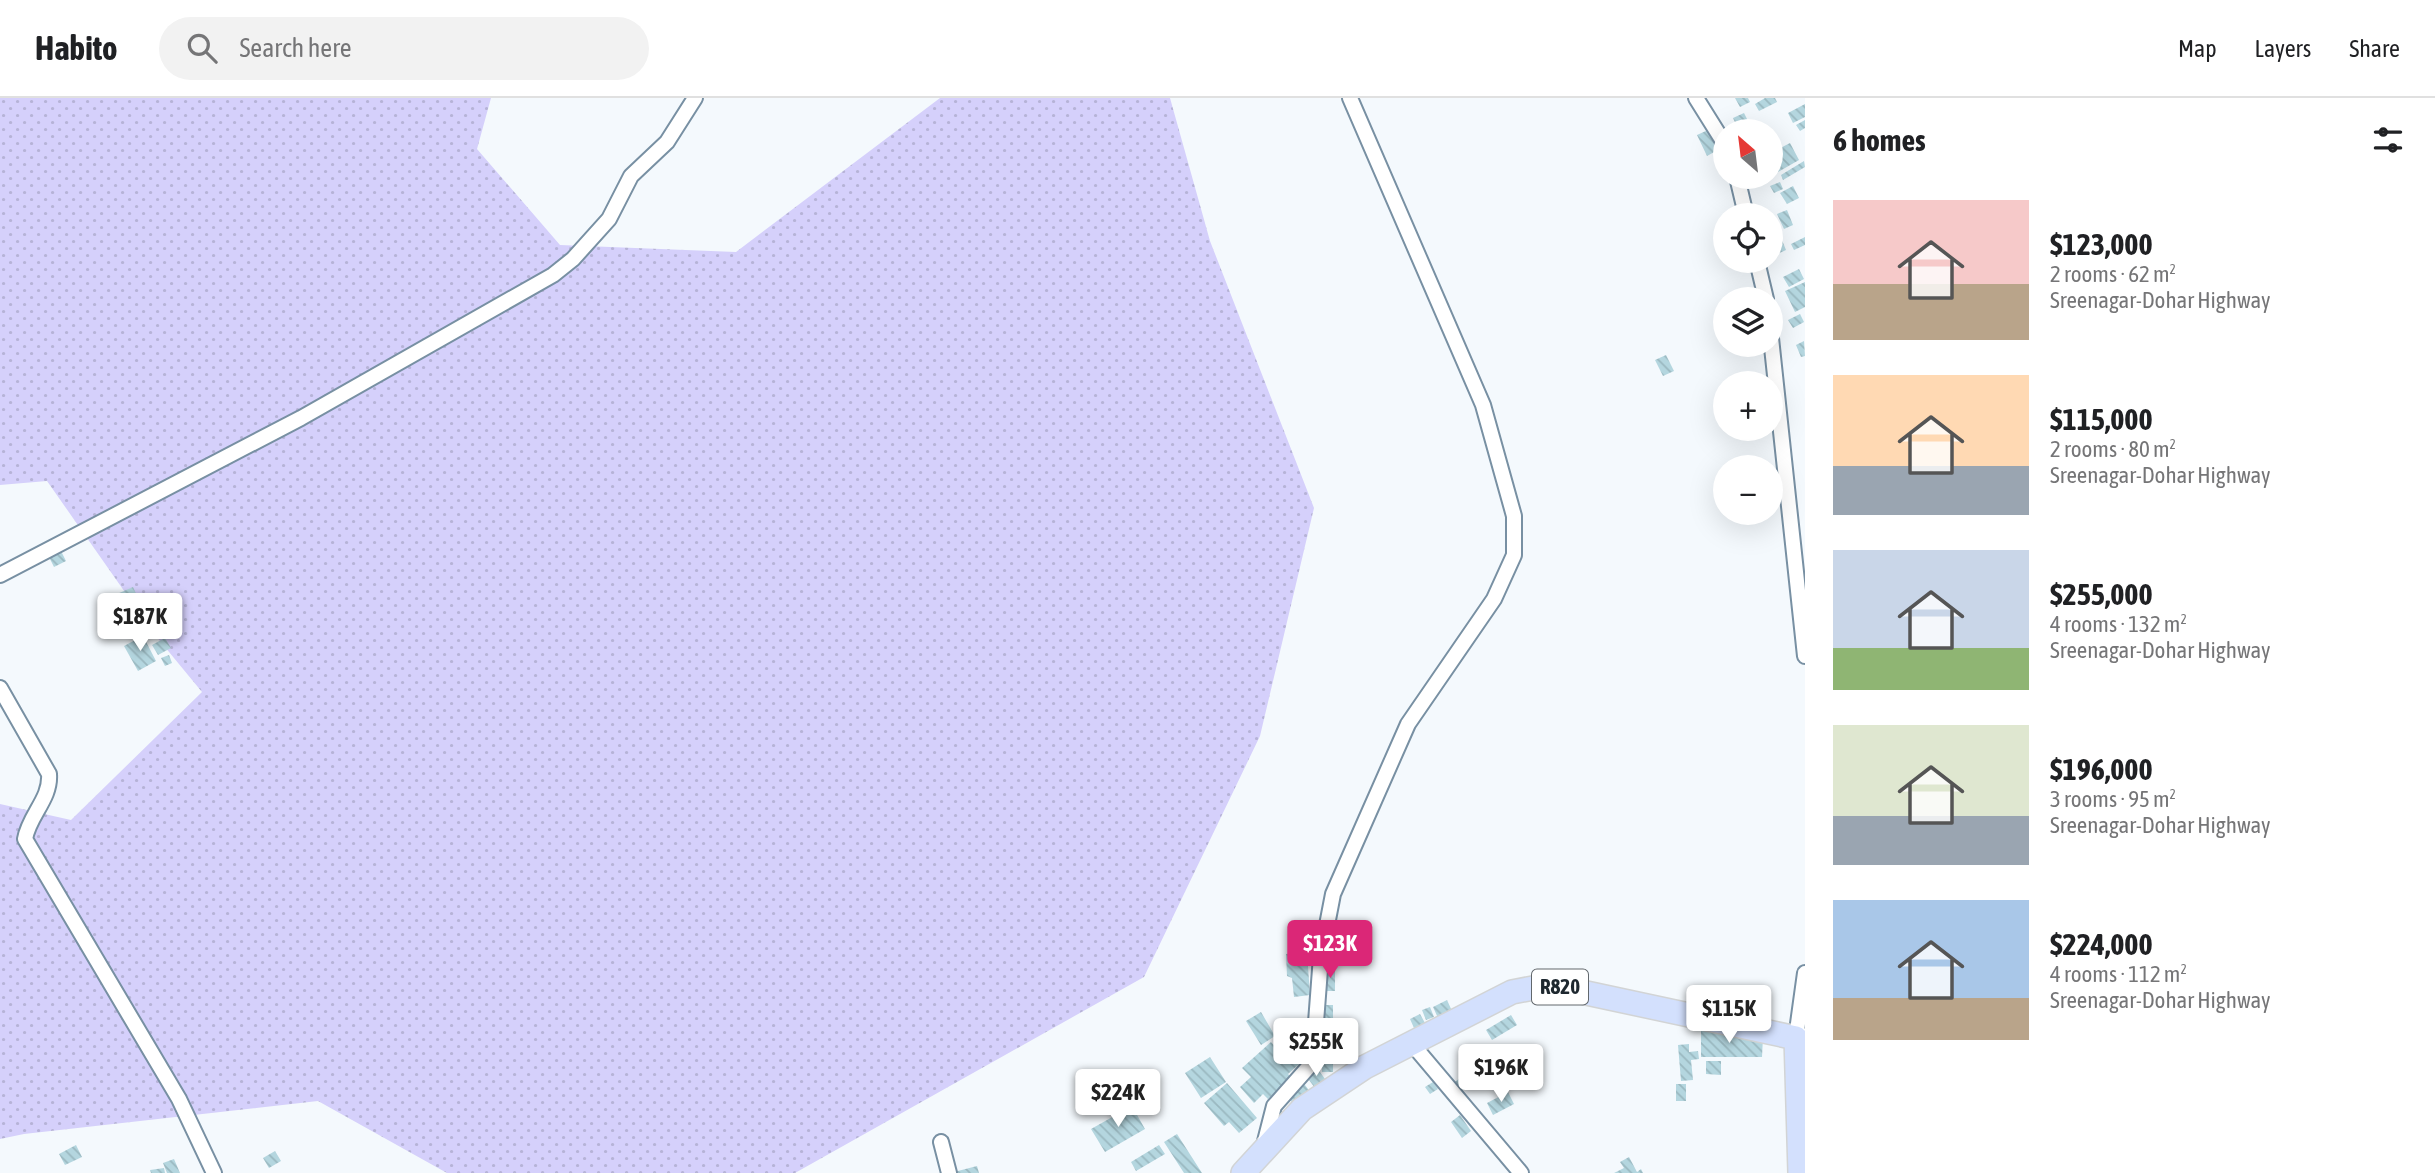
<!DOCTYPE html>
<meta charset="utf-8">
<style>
:root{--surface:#fff;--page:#f2f2f2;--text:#202124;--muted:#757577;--line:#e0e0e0;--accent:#db2777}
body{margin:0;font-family:"Asap Condensed",sans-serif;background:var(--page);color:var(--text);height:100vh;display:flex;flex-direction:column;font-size:26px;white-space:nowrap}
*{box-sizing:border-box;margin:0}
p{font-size:23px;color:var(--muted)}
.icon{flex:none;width:38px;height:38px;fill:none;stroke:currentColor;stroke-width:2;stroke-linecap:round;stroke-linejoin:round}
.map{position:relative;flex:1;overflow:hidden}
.side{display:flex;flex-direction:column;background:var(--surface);width:630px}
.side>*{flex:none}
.needle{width:46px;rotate:332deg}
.buttons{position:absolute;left:1713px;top:21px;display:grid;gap:14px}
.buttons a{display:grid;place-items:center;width:70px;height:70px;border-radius:50%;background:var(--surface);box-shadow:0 7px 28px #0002;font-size:35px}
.price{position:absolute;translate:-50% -60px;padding:0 16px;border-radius:7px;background:#fff;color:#222;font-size:23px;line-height:46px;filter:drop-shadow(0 2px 4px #0008)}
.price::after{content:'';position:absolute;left:50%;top:42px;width:21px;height:16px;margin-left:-10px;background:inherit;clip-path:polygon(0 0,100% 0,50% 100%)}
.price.current{background:var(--accent);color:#fff}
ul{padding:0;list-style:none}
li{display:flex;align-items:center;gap:21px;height:175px;padding:0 28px}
li span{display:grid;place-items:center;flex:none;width:196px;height:140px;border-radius:0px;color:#555}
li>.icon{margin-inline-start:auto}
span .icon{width:84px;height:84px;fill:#fffc;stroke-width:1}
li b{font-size:30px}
h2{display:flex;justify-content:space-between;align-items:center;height:84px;padding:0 28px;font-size:30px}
header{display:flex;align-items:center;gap:42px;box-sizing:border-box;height:98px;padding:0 35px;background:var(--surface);border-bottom:2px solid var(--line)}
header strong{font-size:33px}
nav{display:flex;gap:38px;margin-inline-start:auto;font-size:24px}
.search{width:490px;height:63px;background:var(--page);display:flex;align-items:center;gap:18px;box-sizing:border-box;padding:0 24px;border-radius:38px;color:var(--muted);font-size:26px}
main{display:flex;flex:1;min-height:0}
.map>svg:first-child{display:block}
</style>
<header>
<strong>Habito</strong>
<div class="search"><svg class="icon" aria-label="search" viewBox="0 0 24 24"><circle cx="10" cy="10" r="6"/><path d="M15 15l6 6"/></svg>Search here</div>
<nav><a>Map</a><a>Layers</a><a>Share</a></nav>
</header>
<main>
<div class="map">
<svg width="1805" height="1075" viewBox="0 0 1805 1075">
<defs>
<pattern id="grass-dots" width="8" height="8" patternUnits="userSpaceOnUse" patternTransform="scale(1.75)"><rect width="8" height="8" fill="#d5d0fb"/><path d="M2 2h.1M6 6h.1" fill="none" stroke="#b6b3d7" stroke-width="1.8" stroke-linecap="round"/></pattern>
<pattern id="building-back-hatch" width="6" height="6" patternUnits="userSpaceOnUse" patternTransform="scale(1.75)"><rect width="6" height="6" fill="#b4d6df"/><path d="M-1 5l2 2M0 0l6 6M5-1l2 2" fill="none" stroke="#9ab8c0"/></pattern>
</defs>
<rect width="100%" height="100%" fill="#f4f9fd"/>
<path fill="url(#grass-dots)" d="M0,0h491l-14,51 83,96 176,7 204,-154h230l40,143 104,267 -54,228 -116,241 -349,196h-348l-129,-72 -294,33 -24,5v-335l71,16 131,-128 -47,-57 -108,-154 -47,4z"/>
<path fill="url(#building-back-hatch)" d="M1735,0h13l2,4 -10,5z
M1765,0h10l2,4 -18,9 -4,-7z
M1805,6v13l-12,6 -5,-10z
M1744,15l9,18h-14l-6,-13z
M1805,22v8l-5,3 -4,-6z
M1708,32l10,20 -11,6 -10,-21z
M1790,45l9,17 -21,12 -7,-19z
M1804,63l1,6 -22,13 -2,-5z
M1780,84l3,7 -9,4 -4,-7z
M1793,88l6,12 -12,6 -7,-11z
M1787,112l6,15 -9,4 -7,-15z
M1779,135l7,17 -11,5 -4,-19z
M1805,139v8l-11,5 -3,-6z
M1799,171l5,10 -15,8 -6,-10z
M1805,184v25l-10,5 -10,-21z
M1800,216l4,8 -11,6 -5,-8z
M1804,243l1,15 -4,1 -5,-12z
M1666,257l8,16 -11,5 -8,-16z
M60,451l6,12 -12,6 -6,-12z
M133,489l5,11 -16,7 -5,-11z
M113,501l6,13 -11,5 -6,-12z
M143,538l13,25 -18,10 -14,-25z
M165,540l6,10 -13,7 -6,-10z
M169,557l3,8 -7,3 -4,-8z
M1307,854l3,43 -16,2 -2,-19 -5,-2 -1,-22z
M1335,871v22h-11v-21z
M1447,902l5,11 -14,7 -5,-11z
M1323,907h10v67h-11z
M1430,909l4,10 -8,3 -4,-10z
M1261,914l14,24 -14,9 -15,-24z
M1420,916l5,9 -11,5 -4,-9z
M1511,917l6,10 -25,15 -6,-10z
M1701,931l23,1v6l39,1 -1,20h-61z
M1299,932l12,13 -5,5 -12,-13z
M1271,944l12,13 13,-12 12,13 -20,18 4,4 -24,21 -5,-5 -9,9 -14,-16 11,-10 -9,-9z
M1689,946v8l9,-1 1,8 -8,1 2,20 -12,1 -3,-36z
M1210,959l16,25 -25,16 -16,-25z
M1706,963h15v14l-15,-1z
M1317,970l8,11 -10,9 -9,-12z
M1463,978l6,9 -11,8 -6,-9z
M1302,983l9,12 -16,13 -9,-11z
M1433,984l5,7 -8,5 -5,-7z
M1227,985l30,35 -18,15 -10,-11 -5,4 -20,-23z
M1676,986h10v17h-10z
M1508,994l6,12 -21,11 -6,-12z
M1132,1008l13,23 -40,23 -14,-23z
M1460,1017l11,16 -9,7 -11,-16z
M1177,1036l25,39h-18l-20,-31z
M76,1047l6,12 -17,8 -6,-11z
M1159,1047l6,9 -29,17 -5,-9z
M275,1053l6,10 -12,7 -6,-10z
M1629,1059l8,15 4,-3 2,4h-29l10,-5 -4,-6z
M174,1061l6,14h-13l-4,-10z
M977,1068l2,7h-25v-1z
M164,1070l1,5h-14l-1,-3z"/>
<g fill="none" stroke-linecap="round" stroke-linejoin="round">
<g stroke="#7890a3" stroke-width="18">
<path id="minor" d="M1696,0l30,48
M1737,79l9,38
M1757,163l9,38
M1771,240l34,318
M0,477l301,-157 252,-143 20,-16 36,-40 22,-43 36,-34 28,-44
M0,590l49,86c2,25 -20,41 -24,65l154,260 35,74
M1804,938l-8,2 9,-65
M1413,947l108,128
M941,1044l8,31
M1264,1047l10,-39 39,-44 8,-106 12,-62 75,-170 86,-125 20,-44v-39l-31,-111 -133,-307"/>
</g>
<g stroke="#d2d4d5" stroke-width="26">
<path id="primary" d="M1243,1075l59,-64 63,-42 147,-75 37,-7 247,53 4,135"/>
</g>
<use href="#minor" stroke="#fff" stroke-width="14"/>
<use href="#primary" stroke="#d3e0fd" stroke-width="23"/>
</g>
<g text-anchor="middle" stroke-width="5" stroke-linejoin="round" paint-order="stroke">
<rect fill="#fff" stroke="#62686d" stroke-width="2" x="1532" y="871.5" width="56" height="35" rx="5"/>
<g font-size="21" font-weight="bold" fill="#1e282f">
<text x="1560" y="896">R820</text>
</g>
</g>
</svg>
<div class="buttons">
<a><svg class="needle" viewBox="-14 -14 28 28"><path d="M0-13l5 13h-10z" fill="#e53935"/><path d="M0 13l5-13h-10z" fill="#757577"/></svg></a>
<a><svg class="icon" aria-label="locate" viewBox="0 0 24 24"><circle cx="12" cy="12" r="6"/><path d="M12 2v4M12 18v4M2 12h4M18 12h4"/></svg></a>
<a><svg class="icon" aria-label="layers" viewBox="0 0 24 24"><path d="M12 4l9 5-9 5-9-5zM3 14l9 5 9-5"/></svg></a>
<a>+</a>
<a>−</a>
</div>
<b class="price" style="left:140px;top:555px">$187K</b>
<b class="price current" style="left:1330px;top:882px">$123K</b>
<b class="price" style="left:1729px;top:947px">$115K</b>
<b class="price" style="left:1316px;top:980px">$255K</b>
<b class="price" style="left:1501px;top:1006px">$196K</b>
<b class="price" style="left:1118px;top:1031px">$224K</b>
</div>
<section class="side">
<h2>6 homes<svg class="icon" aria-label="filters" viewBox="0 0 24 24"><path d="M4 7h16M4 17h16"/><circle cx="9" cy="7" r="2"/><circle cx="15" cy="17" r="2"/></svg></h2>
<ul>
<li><span style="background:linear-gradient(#f6c9c9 60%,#b9a48a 0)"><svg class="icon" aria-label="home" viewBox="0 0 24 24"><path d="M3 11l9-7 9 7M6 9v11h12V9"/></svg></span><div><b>$123,000</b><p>2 rooms · 62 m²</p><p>Sreenagar-Dohar Highway</p></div></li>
<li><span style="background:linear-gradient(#ffd9b3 65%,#9aa5b1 0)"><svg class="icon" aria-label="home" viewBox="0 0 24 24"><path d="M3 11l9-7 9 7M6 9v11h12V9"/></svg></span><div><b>$115,000</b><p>2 rooms · 80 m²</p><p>Sreenagar-Dohar Highway</p></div></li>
<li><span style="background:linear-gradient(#c9d6e8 70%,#8fb573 0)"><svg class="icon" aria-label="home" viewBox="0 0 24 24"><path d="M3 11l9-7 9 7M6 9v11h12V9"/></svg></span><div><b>$255,000</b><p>4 rooms · 132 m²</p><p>Sreenagar-Dohar Highway</p></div></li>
<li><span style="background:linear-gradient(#dfe7d0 65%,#9aa5b1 0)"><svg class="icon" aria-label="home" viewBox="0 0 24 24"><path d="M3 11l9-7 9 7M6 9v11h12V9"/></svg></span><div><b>$196,000</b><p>3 rooms · 95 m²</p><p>Sreenagar-Dohar Highway</p></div></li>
<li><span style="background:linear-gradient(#a9c7e8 70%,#b9a48a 0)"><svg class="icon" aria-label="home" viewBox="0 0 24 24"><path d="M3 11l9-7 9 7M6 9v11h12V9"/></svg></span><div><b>$224,000</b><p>4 rooms · 112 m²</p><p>Sreenagar-Dohar Highway</p></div></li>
</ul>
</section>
</main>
